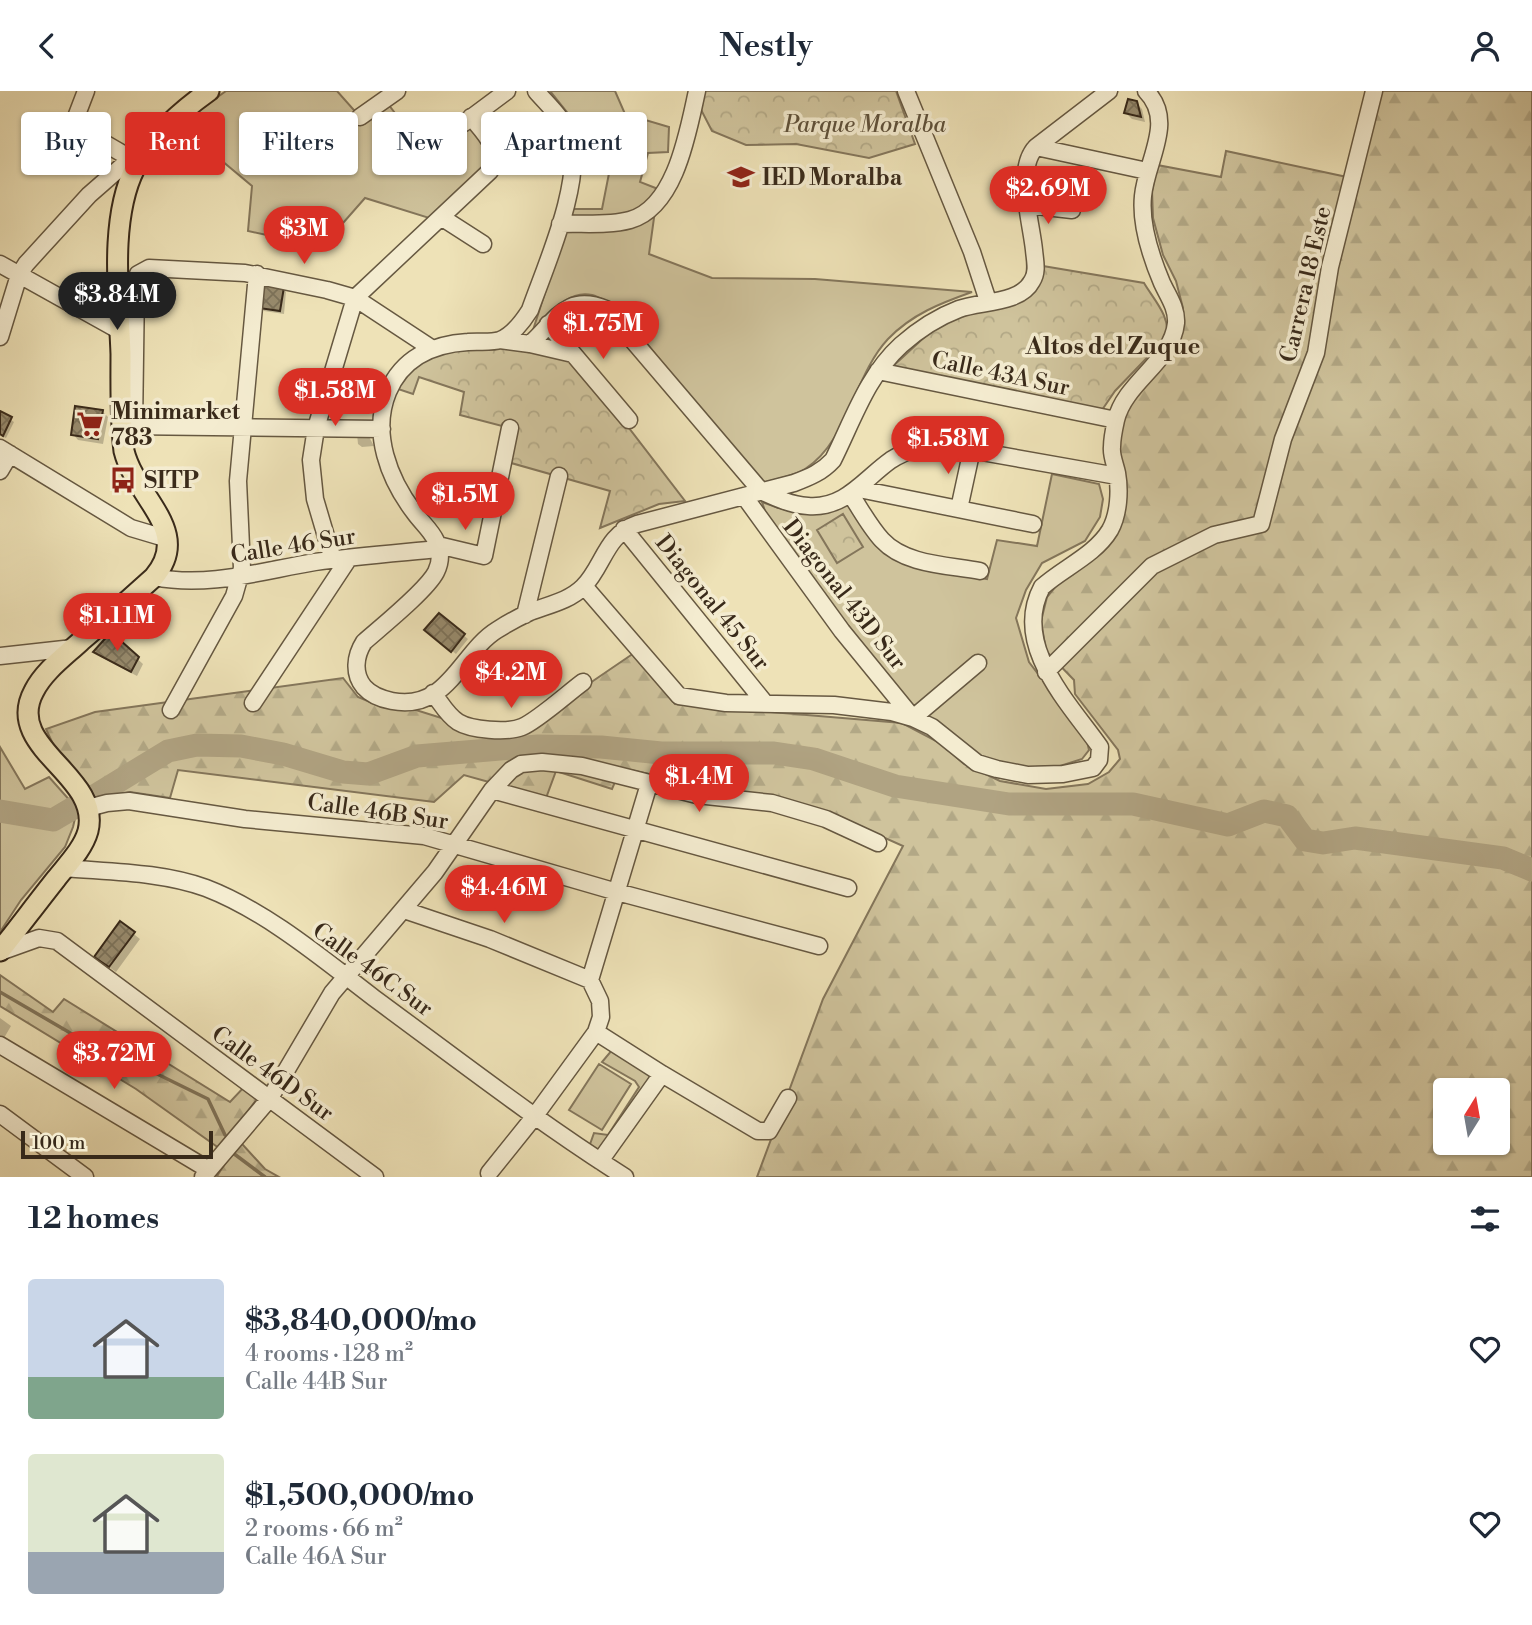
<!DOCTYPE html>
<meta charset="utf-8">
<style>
:root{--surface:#fff;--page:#f6f6f7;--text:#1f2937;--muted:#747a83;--accent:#d93025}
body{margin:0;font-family:"Libre Bodoni",serif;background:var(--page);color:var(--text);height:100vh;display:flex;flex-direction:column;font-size:26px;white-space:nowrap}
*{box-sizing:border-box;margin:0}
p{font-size:23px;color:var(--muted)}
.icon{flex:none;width:38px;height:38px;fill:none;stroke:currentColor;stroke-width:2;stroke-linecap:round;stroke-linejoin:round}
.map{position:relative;height:1086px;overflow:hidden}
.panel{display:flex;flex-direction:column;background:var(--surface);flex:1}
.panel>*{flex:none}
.banner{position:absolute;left:21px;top:21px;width:700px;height:63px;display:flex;gap:14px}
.needle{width:46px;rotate:11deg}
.buttons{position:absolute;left:1433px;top:987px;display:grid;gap:14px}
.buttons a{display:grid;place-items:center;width:77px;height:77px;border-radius:7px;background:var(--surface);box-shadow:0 2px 5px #0004;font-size:35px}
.scale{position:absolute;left:21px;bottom:18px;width:192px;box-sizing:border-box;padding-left:7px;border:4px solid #392a1a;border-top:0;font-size:19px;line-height:24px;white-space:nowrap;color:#392a1a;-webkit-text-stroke:5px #f4ecd0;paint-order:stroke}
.price{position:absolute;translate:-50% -60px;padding:0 16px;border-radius:24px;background:var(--accent);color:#fff;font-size:23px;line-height:46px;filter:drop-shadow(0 2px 4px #0008)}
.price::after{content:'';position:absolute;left:50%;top:42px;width:21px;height:16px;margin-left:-10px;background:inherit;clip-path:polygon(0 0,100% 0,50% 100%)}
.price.selected{background:#222;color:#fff}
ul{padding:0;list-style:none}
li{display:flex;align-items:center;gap:21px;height:175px;padding:0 28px}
li span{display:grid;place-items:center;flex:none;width:196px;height:140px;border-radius:7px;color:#555}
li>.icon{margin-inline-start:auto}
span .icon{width:84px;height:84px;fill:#fffc;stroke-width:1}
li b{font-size:30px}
h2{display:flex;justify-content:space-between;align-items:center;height:84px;padding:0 28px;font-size:30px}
.pill{padding:0 24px;border-radius:7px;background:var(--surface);box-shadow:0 2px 5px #0004;font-size:24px;line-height:63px}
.pill.selected{background:var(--accent);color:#fff}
header{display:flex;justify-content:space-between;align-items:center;height:91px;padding:0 28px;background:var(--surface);font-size:32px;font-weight:600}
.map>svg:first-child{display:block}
</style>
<header><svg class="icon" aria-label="back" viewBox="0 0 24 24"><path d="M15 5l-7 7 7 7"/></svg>Nestly<svg class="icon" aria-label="person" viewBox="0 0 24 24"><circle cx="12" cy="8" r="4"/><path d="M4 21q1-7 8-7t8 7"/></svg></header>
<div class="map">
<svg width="1532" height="1086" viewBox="0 0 1532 1086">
<defs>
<pattern id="forest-firs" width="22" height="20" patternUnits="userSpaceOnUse" patternTransform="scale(1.75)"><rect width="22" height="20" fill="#cfc39c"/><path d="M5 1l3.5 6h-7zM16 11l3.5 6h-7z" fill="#b2a886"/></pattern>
<pattern id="park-crowns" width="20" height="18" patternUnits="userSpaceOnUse" patternTransform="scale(1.75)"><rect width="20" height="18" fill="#cfc39c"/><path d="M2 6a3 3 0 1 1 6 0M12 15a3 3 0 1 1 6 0" fill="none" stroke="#b2a886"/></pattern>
<pattern id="building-cross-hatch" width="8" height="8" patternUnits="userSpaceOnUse" patternTransform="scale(1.75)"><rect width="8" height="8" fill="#978a6c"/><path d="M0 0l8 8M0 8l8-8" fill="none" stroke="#7c7158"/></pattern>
</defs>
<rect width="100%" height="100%" fill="#eee2b7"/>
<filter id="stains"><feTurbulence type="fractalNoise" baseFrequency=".00286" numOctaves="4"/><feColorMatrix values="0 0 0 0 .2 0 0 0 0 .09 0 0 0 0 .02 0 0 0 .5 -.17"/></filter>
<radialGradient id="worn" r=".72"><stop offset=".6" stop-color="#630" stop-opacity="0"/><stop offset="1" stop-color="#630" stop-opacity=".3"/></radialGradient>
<path fill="#cfc39c" stroke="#84765b" stroke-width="2" d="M226,0h111l23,26 25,-17 36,47 43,-24c6,6 16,12 20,20 16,26 -38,60 -55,75l-64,-20 -43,49 -74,-16 4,-45 -73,-61z
M550,0h65l10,23 44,13 -1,25 -20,1 -8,29 18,7 -9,65 63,24 103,1 157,13c-31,11 -60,22 -84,47 -34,36 -40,103 -83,130 -12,8 -32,10 -46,15l-142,-178c-8,-3 -17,-9 -25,-11 -24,-6 -43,20 -59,35l39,-121h30l11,-56 -29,2 -6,-29z
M1052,383l47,10 4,15 -3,18 -15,24 -43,22 -16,27 -10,28 13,44 57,75 3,13 -7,9 -22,7 -47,2 -34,-11 -66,-49 -143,-182 -8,-24c34,12 50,18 85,2l33,45 28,16 79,14 10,-39 40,6z
M0,656l25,42 24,-12 24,27 3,10 -3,13 -8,20 -44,53 -21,32z
M612,959l37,25 1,5 -49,69 -5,2 -7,-4 5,-14 14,2 31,-48 -4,-6 -33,-19z
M599,973l32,20 -29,46 -33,-20z"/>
<path fill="url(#forest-firs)" stroke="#84765b" stroke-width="2" fill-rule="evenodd" d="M1368,0h164v1086h-775l66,-178 80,-153 -67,-30 -55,-18 -77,-12 -83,-18 -9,21 -56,-18 -10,27 -82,-23 -30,27 -256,-32 -8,28 -40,-6 -30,7 -47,-55 -7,-15 49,-17 248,-34 15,19 19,8 39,5 92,29 126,-86 41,51 227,19 38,20 24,21 36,17 46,8 42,-5 21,-12 11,-13 -2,-9 -43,-56 -1,-14 -28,-29 -5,-30 6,-24 13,-16 57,-56 -1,-89 9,-30 52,-66 6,-32 -7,-27 -13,-26 -10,-37 -1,-27 5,-26 64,12 5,-26 121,26zM1446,999h52v53h-52z
M0,884l53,37 11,-13 166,103 15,-16 14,10 -27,37 33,36 14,8h-60l-2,-1 13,-20 -94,-67 -136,-83z"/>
<path fill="url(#park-crowns)" stroke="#84765b" stroke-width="2" d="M699,0h197l19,53 -46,14 -73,-14 -50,1 -34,-14 -16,-31z
M1043,175l101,17c10,17 28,35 22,55l-51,53 -13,19 -211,-42 39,-36 15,-10 49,-16z
M518,253l54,10 113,147 -26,3 -59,24 10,-37 -106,-30 6,-33 -50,-13 4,-23 -45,-15 -6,17 -15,-5c4,-6 7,-14 12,-19 21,-24 78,-23 108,-26z
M843,423l20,33 -26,16 -20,-33z"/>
<path fill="#0003" d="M1136,12l6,6 3,13 -13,-3 -6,-6z
M283,197l3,4 -2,22 -20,-3 -3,-4z
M103,203l4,3 -1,16 -20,-11z
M102,320l6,6 -5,27 -25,-4 -5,-6z
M0,322l14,9 -8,16 -6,-3z
M357,343l11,1 6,11 -12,1 -4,-3z
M439,524l29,24 -12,15 -26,-21z
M111,544l32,29 -6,12 -36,-19 -5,-5z
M121,833l19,15 -24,33 -14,-10z
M0,927l11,8 -7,12 -4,-2z"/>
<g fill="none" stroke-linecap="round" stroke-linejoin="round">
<path stroke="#807358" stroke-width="3.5" d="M0,901l108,63 39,14 61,30 17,36
M233,1062l32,24"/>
<path stroke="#b0a382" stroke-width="23" d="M96,704l72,-44 29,-6 44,1 42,8 60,18 25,2 49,-18 121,-10 63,1 60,6h113l40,6 81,27 114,18h124l95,21 36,-14 23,5 18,24 18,3 32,-5 148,20 29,12
M0,720l53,9 22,-13"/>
</g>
<path fill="url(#building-cross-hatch)" stroke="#392a1a" stroke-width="2" d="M1128,8l9,2 4,16 -17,-4z
M262,193l22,3 -4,24 -21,-3z
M91,195l13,6 -1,19 -19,-9z
M75,315l28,4 -5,29 -27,-4z
M0,320l12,6 -9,19 -3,-2z
M439,522l26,21 -14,18 -27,-22z
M111,541l28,25 -8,15 -38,-20z
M120,830l15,11 -26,35 -15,-10z"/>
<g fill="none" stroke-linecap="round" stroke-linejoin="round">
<g stroke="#665841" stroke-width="19">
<path id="minor" d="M86,0l-13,34 57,33
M536,0c11,13 26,26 33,43 17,42 -24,133 -39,176 -7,11 -17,25 -30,30 -9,3 -22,1 -32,2 -35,2 -66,16 -80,50 -17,41 1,87 26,120 7,10 17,18 22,29 5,10 5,21 0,31 -9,18 -55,55 -72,70 -9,14 -11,32 0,45 7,8 18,12 28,14 56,11 69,-49 105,-71 11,-7 22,-13 33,-18 18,-7 39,-11 53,-25 21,-21 22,-52 54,-63l157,-41c16,-6 28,-11 39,-23 20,-40 34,-84 68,-115 17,-15 37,-28 58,-36 22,-8 61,-5 73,-28 6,-9 3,-20 2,-31 -3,-29 -19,-81 2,-103l73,-56
M906,0l66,161 16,49
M360,26l37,-26
M421,56l43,-24 43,-32
M1036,56l111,24
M1028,114l44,5
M441,126l42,27
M560,133c22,-1 48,2 70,-4 46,-13 58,-89 67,-129
M0,173l120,67
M548,233l81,96
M0,246l19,-62 7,-11 63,-69 56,-49
M500,249l30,4c26,-23 35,-51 76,-35l155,182c15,7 30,14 47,15 37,3 56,-27 83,-46 12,-8 26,-12 40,-17l186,33
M530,253l43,10
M878,280l238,49
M125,335l257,3
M134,335l2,-140 2,-12 11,-6 96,5 82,17 28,8 76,50
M0,357l131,80 37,11
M0,380l10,-17
M859,398l174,35
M851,404c10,15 19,32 31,45 23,25 66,25 98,31
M744,405l98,135 71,87 65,-55
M959,418l13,-60
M624,438l141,174
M438,454l46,11 26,-128
M333,469l-18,-61 -4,-39 5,-32 39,-130 135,-127c12,-22 -5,-37 -19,-54
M154,486c54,11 107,-6 161,-15 41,-6 83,-9 124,-13
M584,495l95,110 47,7 108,2 58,7 21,6 19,9 45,36 20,6 31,6 35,-1 30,-6 6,-8 1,-13c-31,-44 -89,-102 -58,-160 21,-19 53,-32 68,-57 9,-16 10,-40 7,-57 -2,-9 -6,-18 -5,-26 0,-9 2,-18 4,-27 9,-38 56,-58 60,-97 1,-15 -8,-27 -14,-40 -11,-26 -22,-58 -19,-87 3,-35 33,-75 3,-105
M525,524l34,-139
M0,565l73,-8
M1046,581l106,-106 62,-31 47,-11 22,-85 33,-86 14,-86 44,-176
M433,602c8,10 14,22 25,29 13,8 49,11 64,5 15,-6 46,-34 61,-45
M253,612l96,-145
M171,619l63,-114 8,-28 -4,-87 19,-207
M492,699l356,98
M88,717l19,-5 22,-2 116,18 179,17 193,56 202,54
M64,777c47,4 98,4 142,20 60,23 117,71 168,110 83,61 164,124 251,179
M404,819l86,29 100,41
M0,861l39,-14 18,3 318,236
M596,941l66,42 96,57h11l19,-33
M0,954l209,125
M0,1023l85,63
M600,1070l62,-87
M489,1082l45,-56 62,-85 5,-15 -1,-16 -10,-21 59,-196
M203,1086l67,-79 62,-105 103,-121 57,-82 19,-20 10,-6 21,-2 40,4 115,29 75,8 54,16 52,24"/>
</g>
<g stroke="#392a1a" stroke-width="23">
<path id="major" d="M0,860c19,-24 37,-48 56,-72 11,-14 27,-30 32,-48 14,-56 -85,-83 -54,-140 10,-20 31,-35 47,-50 25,-21 49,-42 73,-64 39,-46 -18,-78 -30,-126 -4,-32 -3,-65 -3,-97 -2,-56 -12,-135 14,-186 16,-31 46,-57 74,-77"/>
</g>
<use href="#minor" stroke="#f4ecd0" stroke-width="16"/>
<use href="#major" stroke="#eee2b7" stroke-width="19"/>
</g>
<defs>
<g id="school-bare" transform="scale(2.1)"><path d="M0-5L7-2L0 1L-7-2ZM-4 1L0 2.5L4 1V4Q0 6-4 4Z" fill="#8f2418" stroke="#f4ecd0" stroke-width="2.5" paint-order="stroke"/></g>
<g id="supermarket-bare" transform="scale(2.1)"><path d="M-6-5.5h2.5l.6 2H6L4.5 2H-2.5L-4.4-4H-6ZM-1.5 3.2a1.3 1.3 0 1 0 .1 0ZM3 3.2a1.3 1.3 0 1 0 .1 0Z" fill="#8f2418" stroke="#f4ecd0" stroke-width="2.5" paint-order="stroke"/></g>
<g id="bus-bare" transform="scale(2.1)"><path d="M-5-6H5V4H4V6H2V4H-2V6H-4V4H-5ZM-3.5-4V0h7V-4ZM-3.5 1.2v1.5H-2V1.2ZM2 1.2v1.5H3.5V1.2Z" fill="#8f2418" stroke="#f4ecd0" stroke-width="2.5" paint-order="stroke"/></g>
</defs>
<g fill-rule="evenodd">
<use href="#school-bare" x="741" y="86"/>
<use href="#supermarket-bare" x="90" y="333"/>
<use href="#bus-bare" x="123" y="389"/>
</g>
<g text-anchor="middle" stroke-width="7" stroke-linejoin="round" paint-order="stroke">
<g font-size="23" font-style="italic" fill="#5e503a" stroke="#f4ecd0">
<text x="865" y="41">Parque Moralba</text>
</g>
<g font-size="23" font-weight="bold" fill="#392a1a" stroke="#f4ecd0" text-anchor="start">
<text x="762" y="94">IED Moralba</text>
<text x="111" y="328">Minimarket<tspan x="111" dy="26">783</tspan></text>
<text x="144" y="397">SITP</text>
</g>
<g font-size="23" fill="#392a1a" stroke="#f4ecd0">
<text transform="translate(1305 193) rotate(-77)" y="8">Carrera 18 Este</text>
<text transform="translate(1001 282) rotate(12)" y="8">Calle 43A Sur</text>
<text transform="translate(293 454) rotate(-9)" y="8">Calle 46 Sur</text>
<text transform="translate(845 503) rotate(52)" y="8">Diagonal 43D Sur</text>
<text transform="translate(713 511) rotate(51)" y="8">Diagonal 45 Sur</text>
<text transform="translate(378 720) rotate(8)" y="8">Calle 46B Sur</text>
<text transform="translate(373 878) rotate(36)" y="8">Calle 46C Sur</text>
<text transform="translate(273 982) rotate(36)" y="8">Calle 46D Sur</text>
</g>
<g font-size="24" font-weight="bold" fill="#392a1a" stroke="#f4ecd0">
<text x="1113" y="263">Altos del Zuque</text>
</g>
</g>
<rect width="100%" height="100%" filter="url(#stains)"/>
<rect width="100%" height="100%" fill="url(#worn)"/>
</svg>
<div class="buttons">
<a><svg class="needle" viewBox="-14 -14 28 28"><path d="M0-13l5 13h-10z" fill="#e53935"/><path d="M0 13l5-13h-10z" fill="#747a83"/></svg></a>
</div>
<div class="scale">100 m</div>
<b class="price" style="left:1048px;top:135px">$2.69M</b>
<b class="price" style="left:304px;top:175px">$3M</b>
<b class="price selected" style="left:117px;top:241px">$3.84M</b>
<b class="price" style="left:603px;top:270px">$1.75M</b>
<b class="price" style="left:335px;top:337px">$1.58M</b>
<b class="price" style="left:948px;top:385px">$1.58M</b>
<b class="price" style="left:465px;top:441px">$1.5M</b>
<b class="price" style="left:117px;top:562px">$1.11M</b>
<b class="price" style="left:511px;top:619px">$4.2M</b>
<b class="price" style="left:699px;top:723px">$1.4M</b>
<b class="price" style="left:504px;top:834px">$4.46M</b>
<b class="price" style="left:114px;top:1000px">$3.72M</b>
<div class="banner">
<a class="pill">Buy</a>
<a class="pill selected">Rent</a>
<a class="pill">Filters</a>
<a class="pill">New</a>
<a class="pill">Apartment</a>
</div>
</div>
<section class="panel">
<h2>12 homes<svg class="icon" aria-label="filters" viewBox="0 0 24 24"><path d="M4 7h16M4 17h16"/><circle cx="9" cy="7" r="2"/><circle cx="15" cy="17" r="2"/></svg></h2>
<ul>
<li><span style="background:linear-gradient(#c9d6e8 70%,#7fa58c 0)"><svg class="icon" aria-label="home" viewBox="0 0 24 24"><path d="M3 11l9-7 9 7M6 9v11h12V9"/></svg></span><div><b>$3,840,000/mo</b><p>4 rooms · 128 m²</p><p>Calle 44B Sur</p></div><svg class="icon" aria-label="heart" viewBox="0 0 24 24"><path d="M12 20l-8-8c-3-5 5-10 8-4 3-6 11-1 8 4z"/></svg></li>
<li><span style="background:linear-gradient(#dfe7d0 70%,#9aa5b1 0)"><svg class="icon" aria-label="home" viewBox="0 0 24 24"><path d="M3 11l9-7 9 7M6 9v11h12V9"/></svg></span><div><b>$1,500,000/mo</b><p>2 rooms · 66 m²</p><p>Calle 46A Sur</p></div><svg class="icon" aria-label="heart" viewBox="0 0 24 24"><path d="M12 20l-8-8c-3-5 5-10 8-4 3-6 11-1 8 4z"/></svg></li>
</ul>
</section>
